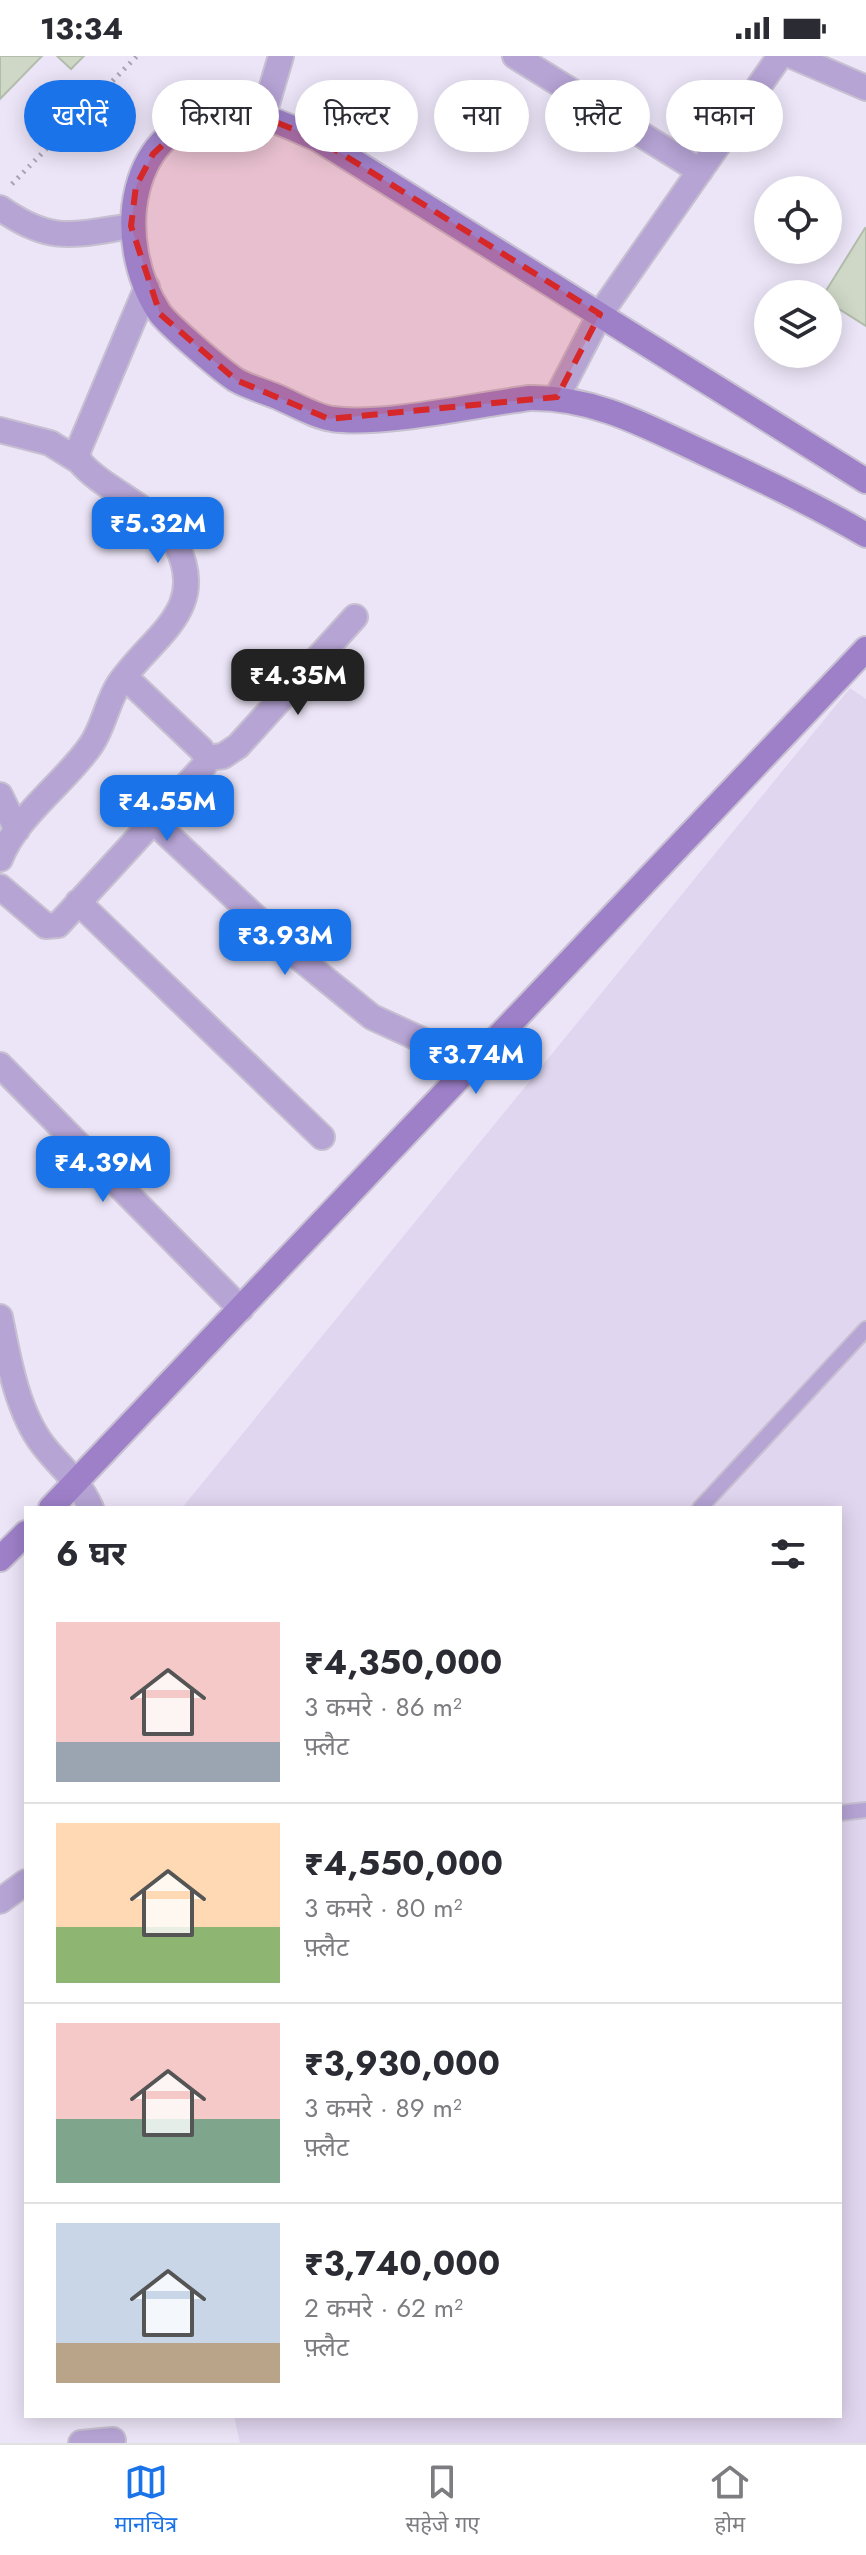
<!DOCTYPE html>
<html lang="hi">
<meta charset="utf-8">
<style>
:root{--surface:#fff;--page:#f2f2f3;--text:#2b2b33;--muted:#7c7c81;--line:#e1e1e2;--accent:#1a73e8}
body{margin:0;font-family:Jost,"Noto Sans Devanagari",sans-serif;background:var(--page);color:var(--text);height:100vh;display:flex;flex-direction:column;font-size:30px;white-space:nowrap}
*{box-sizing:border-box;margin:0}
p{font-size:26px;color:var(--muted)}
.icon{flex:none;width:44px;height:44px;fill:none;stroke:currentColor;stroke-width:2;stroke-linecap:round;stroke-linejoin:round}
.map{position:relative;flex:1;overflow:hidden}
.details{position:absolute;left:24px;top:1450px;width:818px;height:912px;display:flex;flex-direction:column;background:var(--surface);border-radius:0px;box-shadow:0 4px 20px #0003}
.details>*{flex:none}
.top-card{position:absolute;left:24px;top:24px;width:818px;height:72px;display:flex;gap:16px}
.controls{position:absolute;left:754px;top:120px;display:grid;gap:16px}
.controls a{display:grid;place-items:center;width:88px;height:88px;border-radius:50%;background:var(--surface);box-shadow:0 4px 20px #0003;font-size:40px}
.price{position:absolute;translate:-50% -68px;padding:0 18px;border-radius:16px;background:var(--accent);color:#fff;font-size:26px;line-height:52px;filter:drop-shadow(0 2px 4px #0008)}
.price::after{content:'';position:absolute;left:50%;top:48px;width:24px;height:18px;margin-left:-12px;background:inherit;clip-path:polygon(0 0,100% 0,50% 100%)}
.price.current{background:#222;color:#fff}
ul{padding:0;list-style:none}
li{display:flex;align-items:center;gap:24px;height:200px;padding:0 32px}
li+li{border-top:2px solid var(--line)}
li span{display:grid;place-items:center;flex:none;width:224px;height:160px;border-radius:0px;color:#555}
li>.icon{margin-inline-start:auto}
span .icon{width:96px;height:96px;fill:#fffc;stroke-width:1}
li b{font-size:34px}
h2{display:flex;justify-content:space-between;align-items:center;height:96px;padding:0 32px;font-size:34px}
.chip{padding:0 28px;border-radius:36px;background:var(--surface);box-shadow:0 4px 20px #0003;font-size:28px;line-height:72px}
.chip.current{background:var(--accent);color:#fff}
.status{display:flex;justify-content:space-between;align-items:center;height:56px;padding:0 40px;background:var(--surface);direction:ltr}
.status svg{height:22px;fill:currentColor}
.tabs{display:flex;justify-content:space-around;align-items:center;height:112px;border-top:2px solid var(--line);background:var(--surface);font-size:22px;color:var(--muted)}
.tabs a{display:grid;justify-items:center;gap:4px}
.tabs .current{color:var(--accent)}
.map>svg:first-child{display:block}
</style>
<div class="status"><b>13:34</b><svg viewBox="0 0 49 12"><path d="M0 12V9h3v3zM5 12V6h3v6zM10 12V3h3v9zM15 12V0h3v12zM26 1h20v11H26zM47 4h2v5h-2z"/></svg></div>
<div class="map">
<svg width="866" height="2387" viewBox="0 0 866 2387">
<rect width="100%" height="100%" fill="#ece5f8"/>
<path fill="#e0d6ef" d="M850,632l16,11v1744h-626l-6,-27h606v-908h-658z"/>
<path fill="#cfd8c7" stroke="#b3bdac" stroke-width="2" d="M0,0h42l-42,43z
M57,0h27l-13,13z
M865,172l1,1v97l-38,-24v-8h-4z"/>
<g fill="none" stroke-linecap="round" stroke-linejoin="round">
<g stroke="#c7c0d1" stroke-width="18">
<path id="service" d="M700,1452l166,-179
M840,1757l26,-3"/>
</g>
<g stroke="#c7c0d1" stroke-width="28">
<path id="minor" d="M515,0l185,115
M792,0l74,32
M263,61l18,-61
M0,152c51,36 73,27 131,18
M0,374l50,13 29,18
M207,702l16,-2 15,-10 117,-129
M0,739l17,35
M154,766l143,134 75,61 59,27 34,29
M0,803c18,-45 64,-75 91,-114 13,-19 16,-43 28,-61 32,-48 91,-73 57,-140 -19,-37 -71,-52 -97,-83l-1,-10 69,-164
M0,831l46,39 12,-1 146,-159 3,-8 -6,-9 -76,-72
M78,846l244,235
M0,1009l241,244
M0,1261c8,41 17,94 43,128 20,26 33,31 48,63
M0,1845l26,-19
M81,2387l32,-3"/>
</g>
<g stroke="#c7c0d1" stroke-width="28">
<path id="tertiary" d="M557,341l43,-83 180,-258"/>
</g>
<g stroke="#c7c0d1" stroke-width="28">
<path id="secondary" d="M866,425l-548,-342c-29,-12 -60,-29 -92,-26 -101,8 -113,129 -67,199 9,13 63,59 77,68 12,7 27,11 39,16 18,7 38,20 57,23 53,7 142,-14 198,-21 64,-1 116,28 172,54 56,26 111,52 164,83
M51,1452l815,-859
M0,1503l26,-26"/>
</g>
<path stroke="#a8a2b1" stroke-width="5" stroke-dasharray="2 6" stroke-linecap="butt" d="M95,43l40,38
M12,128l125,-128"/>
<use href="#service" stroke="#b6a4d5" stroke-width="14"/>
<use href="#minor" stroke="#b6a4d5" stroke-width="24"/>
<use href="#tertiary" stroke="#b6a4d5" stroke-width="24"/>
<use href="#secondary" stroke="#9e80c9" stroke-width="24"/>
</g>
<path fill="#d62828" fill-opacity="0.2" stroke="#d62828" stroke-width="6" stroke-dasharray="16 10" stroke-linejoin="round" d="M226,57l37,4 55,22 282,175 -43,83 -228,22 -93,-39 -76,-66 -29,-88 5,-40 17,-32 33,-31z"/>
</svg>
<div class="controls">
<a><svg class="icon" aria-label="locate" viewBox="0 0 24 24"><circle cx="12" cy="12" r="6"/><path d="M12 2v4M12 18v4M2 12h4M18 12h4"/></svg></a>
<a><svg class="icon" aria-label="layers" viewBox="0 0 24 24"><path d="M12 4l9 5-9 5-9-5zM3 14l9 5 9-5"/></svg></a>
</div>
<b class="price" style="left:158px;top:509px">₹5.32M</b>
<b class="price current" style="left:298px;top:661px">₹4.35M</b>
<b class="price" style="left:167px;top:787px">₹4.55M</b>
<b class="price" style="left:285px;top:921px">₹3.93M</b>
<b class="price" style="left:476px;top:1040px">₹3.74M</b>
<b class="price" style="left:103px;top:1148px">₹4.39M</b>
<div class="top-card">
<a class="chip current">खरीदें</a>
<a class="chip">किराया</a>
<a class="chip">फ़िल्टर</a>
<a class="chip">नया</a>
<a class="chip">फ़्लैट</a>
<a class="chip">मकान</a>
</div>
<section class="details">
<h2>6 घर<svg class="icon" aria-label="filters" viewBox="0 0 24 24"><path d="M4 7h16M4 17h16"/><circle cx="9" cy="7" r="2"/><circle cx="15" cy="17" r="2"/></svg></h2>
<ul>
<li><span style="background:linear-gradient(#f6c9c9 75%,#9aa5b1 0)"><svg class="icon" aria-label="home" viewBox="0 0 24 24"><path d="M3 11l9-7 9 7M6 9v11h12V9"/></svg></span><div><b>₹4,350,000</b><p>3 कमरे · 86 m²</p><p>फ़्लैट</p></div></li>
<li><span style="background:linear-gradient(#ffd9b3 65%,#8fb573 0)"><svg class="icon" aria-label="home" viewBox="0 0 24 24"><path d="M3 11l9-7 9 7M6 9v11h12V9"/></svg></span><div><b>₹4,550,000</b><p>3 कमरे · 80 m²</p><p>फ़्लैट</p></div></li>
<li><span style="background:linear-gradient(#f6c9c9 60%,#7fa58c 0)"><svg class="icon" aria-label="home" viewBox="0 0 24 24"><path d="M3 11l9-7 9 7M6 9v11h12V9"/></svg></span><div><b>₹3,930,000</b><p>3 कमरे · 89 m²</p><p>फ़्लैट</p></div></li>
<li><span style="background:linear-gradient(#c9d6e8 75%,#b9a48a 0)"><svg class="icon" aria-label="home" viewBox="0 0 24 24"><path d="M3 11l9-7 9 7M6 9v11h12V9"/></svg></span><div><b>₹3,740,000</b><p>2 कमरे · 62 m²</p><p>फ़्लैट</p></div></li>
</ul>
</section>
</div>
<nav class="tabs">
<a class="current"><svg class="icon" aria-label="map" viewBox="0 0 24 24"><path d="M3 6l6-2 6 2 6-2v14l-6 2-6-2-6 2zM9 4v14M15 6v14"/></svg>मानचित्र</a>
<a><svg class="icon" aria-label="saved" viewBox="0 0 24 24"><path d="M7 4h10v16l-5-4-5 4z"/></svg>सहेजे गए</a>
<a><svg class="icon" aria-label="home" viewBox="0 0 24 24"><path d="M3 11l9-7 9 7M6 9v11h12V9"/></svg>होम</a>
</nav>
